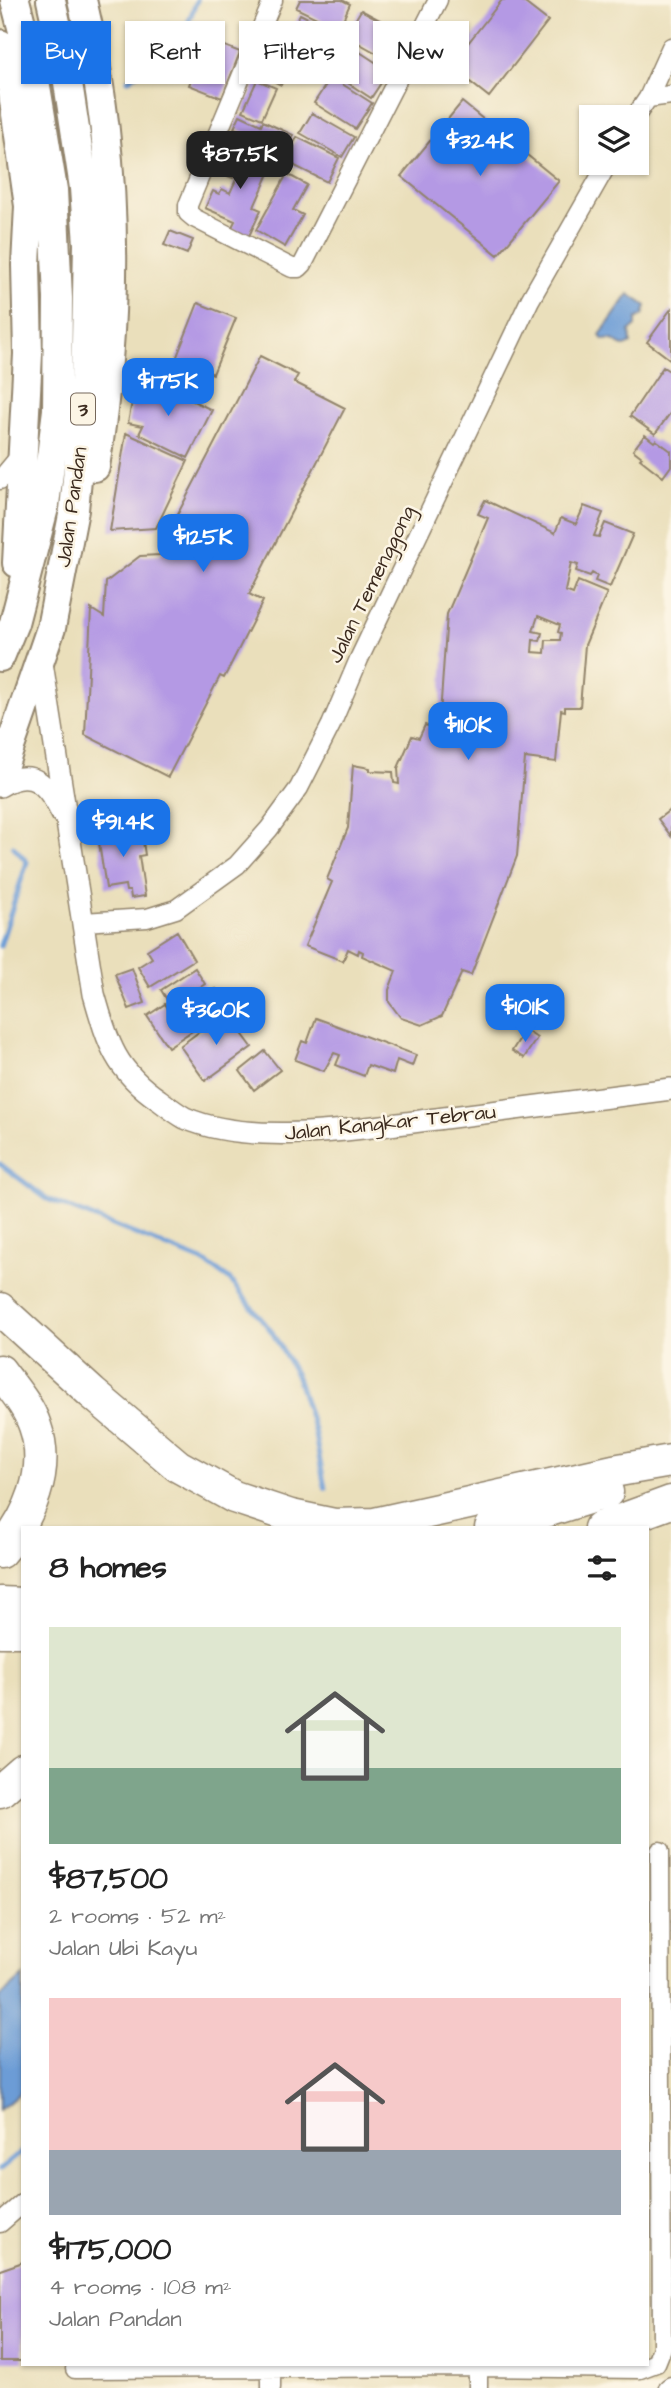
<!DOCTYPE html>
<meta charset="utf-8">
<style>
:root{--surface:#fff;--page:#f6f6f6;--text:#222;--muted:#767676;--accent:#1a73e8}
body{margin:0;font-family:"Architects Daughter",sans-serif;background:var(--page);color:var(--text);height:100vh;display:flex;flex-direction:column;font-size:26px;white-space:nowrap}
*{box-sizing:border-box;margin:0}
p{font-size:23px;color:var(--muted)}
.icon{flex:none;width:38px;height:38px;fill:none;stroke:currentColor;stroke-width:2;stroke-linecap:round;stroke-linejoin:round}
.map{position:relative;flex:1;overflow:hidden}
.side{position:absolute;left:21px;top:1526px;width:628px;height:840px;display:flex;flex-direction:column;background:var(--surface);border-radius:0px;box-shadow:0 2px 5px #0004}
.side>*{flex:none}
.guide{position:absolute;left:21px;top:21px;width:630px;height:63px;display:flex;gap:14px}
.controls{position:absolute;left:579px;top:105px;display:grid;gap:14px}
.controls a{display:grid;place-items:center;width:70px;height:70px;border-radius:0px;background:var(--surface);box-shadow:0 2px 5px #0004;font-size:35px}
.price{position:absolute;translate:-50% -60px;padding:0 16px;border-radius:14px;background:var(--accent);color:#fff;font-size:23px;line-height:46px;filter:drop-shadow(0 2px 4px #0008)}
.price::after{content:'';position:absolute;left:50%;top:42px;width:21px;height:16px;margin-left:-10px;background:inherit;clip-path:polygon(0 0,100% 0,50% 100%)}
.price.active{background:#222;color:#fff}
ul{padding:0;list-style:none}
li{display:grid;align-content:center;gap:14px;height:371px;padding:0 28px}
li span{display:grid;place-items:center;height:217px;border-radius:0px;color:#555}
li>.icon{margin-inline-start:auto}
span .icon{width:126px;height:126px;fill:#fffc;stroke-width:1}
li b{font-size:30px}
h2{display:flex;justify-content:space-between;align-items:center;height:84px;padding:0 28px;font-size:30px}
.pill{padding:0 24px;border-radius:0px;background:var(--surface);box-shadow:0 2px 5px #0004;font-size:24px;line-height:63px}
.pill.active{background:var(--accent);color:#fff}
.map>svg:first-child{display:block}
</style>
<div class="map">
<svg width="671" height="2388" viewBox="0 0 671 2388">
<rect width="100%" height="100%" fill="#fcf5e5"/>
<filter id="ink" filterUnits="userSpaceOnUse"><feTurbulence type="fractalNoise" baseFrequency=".0143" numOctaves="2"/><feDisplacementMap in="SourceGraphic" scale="14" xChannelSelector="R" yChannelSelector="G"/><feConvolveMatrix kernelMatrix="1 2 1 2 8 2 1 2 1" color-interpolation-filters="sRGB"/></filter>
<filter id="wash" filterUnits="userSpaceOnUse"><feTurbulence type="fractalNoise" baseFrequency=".00686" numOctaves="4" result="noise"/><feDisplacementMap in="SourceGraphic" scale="28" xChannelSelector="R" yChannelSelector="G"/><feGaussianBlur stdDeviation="1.57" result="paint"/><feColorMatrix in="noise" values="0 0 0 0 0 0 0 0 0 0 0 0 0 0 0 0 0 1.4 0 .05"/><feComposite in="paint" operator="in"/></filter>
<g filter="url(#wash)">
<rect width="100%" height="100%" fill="#eadfbb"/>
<path fill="#6c9cd6" stroke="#54637a" stroke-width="2" d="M629,294l17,12 -3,9 -7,4v7l-6,5 1,12c-9,7 -11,0 -19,-3 -3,-1 -6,0 -9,0l-3,-5z
M23,1976v114l-23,20v-113z"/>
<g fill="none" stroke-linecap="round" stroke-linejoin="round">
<path stroke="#6c9cd6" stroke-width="5" d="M128,80l55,-44 14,-36
M0,946l27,-84 -14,-16
M0,1164l47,35 158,63 24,17 43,53 25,45 17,53 11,58
M0,2170l23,-19"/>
</g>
<g id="blocks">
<path fill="#b499e4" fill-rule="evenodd" d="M300,0h42l8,4 -11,25 -43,-21z
M502,0h19l27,21 -59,76 -39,-31z
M361,10l41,22 -15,27 -41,-23z
M300,14l40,20 -20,42 -31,-15 7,-15 9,5 2,-5 -19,-9z
M207,39l33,13 -18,46 -33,-13z
M346,43l43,28 -18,27 -43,-28z
M271,58l18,9 -8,18 -18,-9z
M331,77l41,26 -17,26 -41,-26z
M257,80l19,8 -14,31 -19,-8z
M462,102l97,79 -61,74 -97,-79z
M312,113l42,24 -12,20 -42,-24z
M240,115l21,10 2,-4 30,14 -13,28 -17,-8 -2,3 -8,-3 8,-15 -27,-12z
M297,137l42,21 -12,24 -42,-21z
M231,144l17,7 -3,7 26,11 -17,38 7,3 -12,26 -18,-7 4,-8 -30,-13 8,-17 6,3 3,-5 8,4 9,-20 -3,-1 -3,6 -11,-4 4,-9 -3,-2z
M287,174l20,11 -14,25 10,5 -18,32 -29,-17z
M170,231l23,9 -6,14 -23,-9z
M198,303l38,15 -23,56 -37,-15z
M671,309v51l-24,-18z
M260,356l38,19 -4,7 51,26 -96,186 14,7 -39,77 -4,-2 -52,101 -83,-42 6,-126 13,8 2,-35 34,-26 20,-1 3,-6 -3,-1z
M663,367l8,5v40l-16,22 -25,-18z
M136,380l24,10 2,-4 50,24 -24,48 -49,-24 4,-8 -15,-3z
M126,433l62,28 -32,67 -46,3z
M645,435l9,7 2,-2 15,11v15l-8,11 -23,-18 2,-2 -9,-7z
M485,500l70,33 6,-15 15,6 8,-18 19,7 -9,23 5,1 6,-14 28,11 -23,53 -15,-6 2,-5 -5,-3 -2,3 -14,-5 2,-6 -7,-2 -6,28 8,3 5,-13 29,12 -22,52 -5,62h-15v4l-4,-1 -5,52 -31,-4 -8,98 -46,119 -9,-3 -20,44 -20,9 -21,-7 -12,-16v-12l7,-19 -34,-15 1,-4 -4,-2 -1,4 -10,-5 -5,12 -38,-15 27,-64 -5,-3 21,-51 5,-63 17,3v3l23,1 1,11 5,1 -1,-16 14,-32 7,2 6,-13 14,5 8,-116 41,-96 -10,-4zM538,616l22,9 -2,7 3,1 -1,7h-14l-1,13 -13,-1 1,-12 7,1 2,-8 -9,-2z
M671,809v27l-13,-17z
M109,828v4l32,-4 4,27 -6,1 6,40 -14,2 -1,-7h-4l-1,-6 -19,3 -9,-58z
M177,931l17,29 -44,27 -12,-20 14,-9 -5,-8z
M132,968l13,35 -16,6 -14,-35z
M195,968l10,16 -34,22 -10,-16z
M216,989l12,18 -60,40 -21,-31 18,-12 9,13z
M226,1012l26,35 -47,34 -25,-35z
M316,1018l100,37 -4,11 -15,-6 -4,14 -25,-9 -4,11 -28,-11 4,-10 -6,-2 -10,18 -29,-11 7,-19 5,2z
M525,1030l12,8 -13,20 -12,-7z
M265,1051l15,19 -26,20 -14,-19z
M23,2262v99h-23v-91z"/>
</g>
</g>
<g filter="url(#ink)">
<use href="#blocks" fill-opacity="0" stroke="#92846c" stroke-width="2"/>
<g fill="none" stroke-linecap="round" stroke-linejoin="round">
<g stroke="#92846c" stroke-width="21">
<path id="minor" d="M273,0l-85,205v8l6,5 98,50h7l4,-4 135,-264
M648,98l23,-3
M635,117l13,-19 23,-51
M0,480l20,-24
M83,922l64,-4 29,-9 61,-44 32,-36 30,-41 32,-63 28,-66 171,-359 78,-137
M0,2223l23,-20
M271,2364v24
M75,2369l403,-2 162,2 16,-6 6,-15 -2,-497
M478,2388v-24
M668,2388l3,-2"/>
</g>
<g stroke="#92846c" stroke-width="24">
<path id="tertiary" d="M42,663l52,331c14,49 21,76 65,106 8,6 17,13 26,18 69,30 185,9 259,0 75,-9 151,-19 227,-29
M0,786c33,-20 48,-1 62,28"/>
</g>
<g stroke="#92846c" stroke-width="32">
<path id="trunk" d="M82,0c37,153 38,312 13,467
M0,44l12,42 17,120 -3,59 2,89 -11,209
M0,657l14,-34 31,-119 12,-94 1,-112 -5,-108 -19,-116 -19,-74
M0,776l51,-148 23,-118 11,-114 3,-152 -4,-56 -19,-125 -14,-63"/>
</g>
<g stroke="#92846c" stroke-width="35">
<path id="motorway" d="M0,1309l92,84 86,73 56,31 57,19 43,9 40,-1 239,-53 58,-10
M0,1371c13,18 28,34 35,55 16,45 -6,93 -35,126
M491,1528l116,-36
M600,1528l71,-26
M0,1603l23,1
M0,1631h23
M0,1791l23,-20"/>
</g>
<use href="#minor" stroke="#fff" stroke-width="18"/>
<use href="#tertiary" stroke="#fff" stroke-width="21"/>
<use href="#trunk" stroke="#fff" stroke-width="28"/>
<use href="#motorway" stroke="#fff" stroke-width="32"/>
</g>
</g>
<g text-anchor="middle" stroke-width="5" stroke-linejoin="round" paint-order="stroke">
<rect fill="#fcf5e5" stroke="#75675a" stroke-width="2" x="71" y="393.5" width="24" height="31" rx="5"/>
<g font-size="19" font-weight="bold" fill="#3b2a1e">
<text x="83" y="416">3</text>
</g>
<g font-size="21" fill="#3b2a1e" stroke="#fcf5e5">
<text transform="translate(71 507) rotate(-82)" y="7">Jalan Pandan</text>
<text transform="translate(371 584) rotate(-64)" y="7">Jalan Temenggong</text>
<text transform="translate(390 1122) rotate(-6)" y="7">Jalan Kangkar Tebrau</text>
</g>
</g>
</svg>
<div class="controls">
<a><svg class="icon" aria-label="layers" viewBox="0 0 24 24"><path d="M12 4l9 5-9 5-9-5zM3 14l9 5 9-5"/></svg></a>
</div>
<b class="price" style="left:480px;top:178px">$324K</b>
<b class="price active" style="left:240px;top:191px">$87.5K</b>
<b class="price" style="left:168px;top:418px">$175K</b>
<b class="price" style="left:203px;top:574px">$125K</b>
<b class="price" style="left:468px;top:762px">$110K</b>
<b class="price" style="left:123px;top:859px">$91.4K</b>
<b class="price" style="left:525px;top:1044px">$101K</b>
<b class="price" style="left:216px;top:1047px">$360K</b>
<div class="guide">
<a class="pill active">Buy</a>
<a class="pill">Rent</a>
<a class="pill">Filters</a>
<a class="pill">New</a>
</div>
<section class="side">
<h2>8 homes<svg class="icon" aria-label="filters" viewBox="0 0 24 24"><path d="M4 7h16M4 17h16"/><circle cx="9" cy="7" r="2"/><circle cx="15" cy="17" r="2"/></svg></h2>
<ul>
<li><span style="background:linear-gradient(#dfe7d0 65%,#7fa58c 0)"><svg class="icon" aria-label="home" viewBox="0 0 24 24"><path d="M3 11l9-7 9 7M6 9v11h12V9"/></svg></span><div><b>$87,500</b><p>2 rooms · 52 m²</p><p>Jalan Ubi Kayu</p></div></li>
<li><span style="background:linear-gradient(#f6c9c9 70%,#9aa5b1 0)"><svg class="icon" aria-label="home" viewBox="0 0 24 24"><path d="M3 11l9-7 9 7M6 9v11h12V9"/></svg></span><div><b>$175,000</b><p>4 rooms · 108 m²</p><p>Jalan Pandan</p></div></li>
</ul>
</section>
</div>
